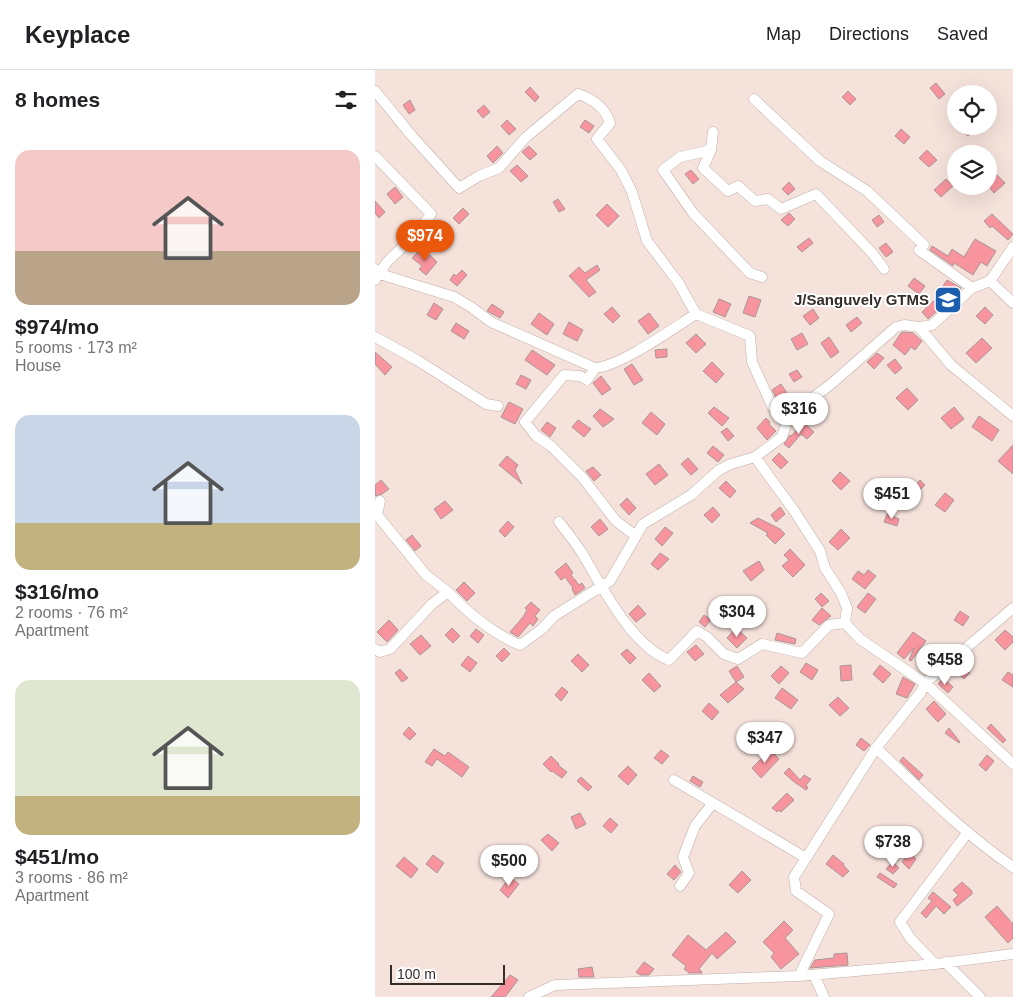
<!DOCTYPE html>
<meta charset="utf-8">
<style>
:root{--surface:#fff;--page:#f2f2f2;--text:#202124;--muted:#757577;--line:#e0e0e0;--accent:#ea580c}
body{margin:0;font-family:Arial,sans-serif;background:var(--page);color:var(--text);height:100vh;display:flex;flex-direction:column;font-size:19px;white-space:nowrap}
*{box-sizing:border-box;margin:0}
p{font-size:16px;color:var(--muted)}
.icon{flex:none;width:28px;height:28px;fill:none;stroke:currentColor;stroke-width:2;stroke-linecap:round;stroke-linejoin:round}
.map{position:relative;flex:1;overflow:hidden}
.drawer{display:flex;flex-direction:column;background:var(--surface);width:375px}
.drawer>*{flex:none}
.fabs{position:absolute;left:572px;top:15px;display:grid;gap:10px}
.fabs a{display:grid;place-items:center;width:50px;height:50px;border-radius:50%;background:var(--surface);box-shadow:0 5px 20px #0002;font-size:25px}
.scale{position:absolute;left:15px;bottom:12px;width:115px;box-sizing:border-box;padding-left:5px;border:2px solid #332c29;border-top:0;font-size:14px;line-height:18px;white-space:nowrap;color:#332c29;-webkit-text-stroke:4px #fff;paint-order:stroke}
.price{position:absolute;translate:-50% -42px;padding:0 11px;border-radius:18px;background:#fff;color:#222;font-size:16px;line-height:32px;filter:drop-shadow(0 1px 2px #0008)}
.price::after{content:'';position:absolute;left:50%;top:30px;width:15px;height:11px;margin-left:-8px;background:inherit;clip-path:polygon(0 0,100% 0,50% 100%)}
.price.active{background:var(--accent);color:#fff}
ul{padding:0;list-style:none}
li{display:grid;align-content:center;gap:10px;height:265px;padding:0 15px}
li span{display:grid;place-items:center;height:155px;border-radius:15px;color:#555}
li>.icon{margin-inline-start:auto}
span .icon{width:90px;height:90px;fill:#fffc;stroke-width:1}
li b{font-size:21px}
h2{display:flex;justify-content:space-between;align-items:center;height:60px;padding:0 15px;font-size:21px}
header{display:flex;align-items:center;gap:30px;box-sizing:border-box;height:70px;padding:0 25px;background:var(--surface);border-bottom:1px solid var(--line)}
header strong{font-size:24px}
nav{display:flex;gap:28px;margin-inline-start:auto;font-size:18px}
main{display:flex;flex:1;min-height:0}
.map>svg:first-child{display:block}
</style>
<header>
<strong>Keyplace</strong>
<nav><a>Map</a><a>Directions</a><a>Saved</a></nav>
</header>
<main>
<section class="drawer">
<h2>8 homes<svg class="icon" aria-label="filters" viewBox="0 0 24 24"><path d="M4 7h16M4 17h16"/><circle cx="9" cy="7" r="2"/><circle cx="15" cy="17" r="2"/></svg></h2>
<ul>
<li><span style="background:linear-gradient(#f6c9c9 65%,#b9a48a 0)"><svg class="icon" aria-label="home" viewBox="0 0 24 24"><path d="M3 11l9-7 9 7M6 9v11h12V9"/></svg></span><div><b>$974/mo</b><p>5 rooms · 173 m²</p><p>House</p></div></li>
<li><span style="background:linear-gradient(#c9d6e8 70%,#c2b280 0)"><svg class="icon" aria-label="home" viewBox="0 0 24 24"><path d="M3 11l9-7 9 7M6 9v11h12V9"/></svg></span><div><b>$316/mo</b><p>2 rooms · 76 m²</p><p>Apartment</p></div></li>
<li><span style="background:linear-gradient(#dfe7d0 75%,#c2b280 0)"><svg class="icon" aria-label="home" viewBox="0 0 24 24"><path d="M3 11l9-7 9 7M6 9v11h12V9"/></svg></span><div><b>$451/mo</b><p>3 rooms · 86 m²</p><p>Apartment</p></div></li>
</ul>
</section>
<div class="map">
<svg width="638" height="927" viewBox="0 0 638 927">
<rect width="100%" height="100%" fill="#f5e2db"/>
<path fill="#f8949e" stroke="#a99697" d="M561,13l9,11 -6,5 -9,-11z
M155,17l9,10 -4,5 -10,-10z
M473,21l8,8 -6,6 -8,-8z
M35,30l5,10 -6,4 -6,-9z
M109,35l6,7 -7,6 -6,-7z
M132,50l9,9 -7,6 -8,-9z
M210,50l9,6 -5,7 -9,-6z
M581,56h21l-9,10z
M526,59l9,8 -6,7 -9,-8z
M122,76l6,7 -10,10 -6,-7z
M154,76l8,8 -7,6 -8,-8z
M552,80l10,10 -8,7 -10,-9z
M142,95l11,11 -7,6 -11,-11z
M316,100l8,9 -6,5 -8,-10z
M620,103l10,10 -11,10 -5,-6v-9z
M571,109l7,7 -12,11 -7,-7z
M414,112l6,7 -7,6 -6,-6z
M20,117l8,10 -8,7 -8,-10z
M183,129l7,10 -6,3 -6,-10z
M0,131l10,11 -6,6 -4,-5z
M232,134l12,12 -11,11 -12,-12z
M88,138l6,6 -10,10 -6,-6z
M414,143l6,6 -7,7 -7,-6z
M617,144l21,20 -5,6 -16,-14 -2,2 -6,-7z
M504,145l5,7 -7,5 -5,-7z
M434,168l4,5 -11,9 -5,-5z
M600,169l21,12 -9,15 -6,-4 -8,13 -19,-12 -1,3 -23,-16 2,-4 16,10 4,-7 12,8z
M511,173l7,9 -7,5 -7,-9z
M45,180l8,8 2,-3 7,7 -11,13 -7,-6 3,-3 -10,-8z
M222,195l3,5 -14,10 10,12 -7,5 -20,-21 10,-9 6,6z
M87,200l5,5 -10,11 -7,-6 4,-6 2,2z
M539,208l11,8 -6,8 -11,-8z
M572,210l14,8 -5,6 -13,-8z
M374,226l12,4 -6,17 -12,-4z
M563,227l7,7 -17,15 -6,-7z
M344,229l12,5 -6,13 -12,-5z
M59,233l9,6 -7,11 -9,-5z
M117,234l12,8 -4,6 -13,-7z
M237,237l8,9 -7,7 -9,-9z
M610,237l8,8 -8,9 -9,-8z
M438,239l6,9 -9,7 -7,-9z
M164,243l15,11 -7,11 -16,-11z
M274,243l10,13 -11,8 -10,-13z
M482,247l5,6 -11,9 -5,-7z
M194,252l14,8 -6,11 -14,-7z
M81,253l13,8 -5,8 -13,-8z
M529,262l9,1 9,8 -7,9 -4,-3 -6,8 -12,-10 8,-12z
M427,263l6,11 -11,6 -6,-11z
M321,264l10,10 -10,9 -10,-10z
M454,267l10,15 -8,6 -10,-15z
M607,268l10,10 -16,15 -10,-10z
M292,279v8l-11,1 -1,-8z
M157,280l23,15 -8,10 -22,-15z
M0,282l17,15 -7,8 -10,-11z
M502,283l7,5 -10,11 -7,-7z
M520,289l7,9 -7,6 -8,-9z
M337,292l12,12 -8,9 -13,-12z
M257,294l11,16 -9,5 -10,-16z
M422,300l5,7 -8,5 -5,-8z
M146,305l10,5 -5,9 -10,-5z
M226,306l10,13 -9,6 -9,-12z
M406,314l9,14 -10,6 -8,-14z
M532,318l11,12 -10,10 -12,-12z
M134,332l14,7 -8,15 -14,-7z
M339,337l15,11 -7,8 -14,-13z
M579,337l10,12 -13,10 -10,-11z
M225,339l14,10 -11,8 -10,-11z
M276,342l14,12 -8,11 -15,-12z
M604,346l20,14 -7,11 -20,-14z
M391,348l4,4 -1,2 7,7 -9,9 -10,-12z
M203,350l13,9 -7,8 -12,-10z
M172,352l9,6 -6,9 -9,-7z
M429,353l10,9 -7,7 -6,-5 -12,14 -5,-4 6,-9 1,1z
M352,358l7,8 -6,5 -7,-9z
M638,375v29l-15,-13z
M338,376l11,9 -6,7 -11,-9z
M404,383l9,9 -7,7 -9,-9z
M132,386l11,9 -3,5 7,14 -23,-19z
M313,388l10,11 -7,6 -10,-11z
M284,394l9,11 -13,10 -9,-11z
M218,397l8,8 -7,6 -8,-10z
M465,402l10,9 -9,9 -9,-9z
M6,410l8,9 -7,5 -7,2v-11z
M545,410l5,5 -10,10 -5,-4z
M351,411l10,10 -6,7 -11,-10z
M570,423l9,7 -9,12 -10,-7z
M252,428l9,10 -7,7 -9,-10z
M70,431l8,9 -12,9 -7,-10z
M338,437l7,8 -8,8 -8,-8z
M405,437l5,7 -9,8 -5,-7z
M512,444l12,5 -2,7 -13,-4z
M383,448l22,11 5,5 -10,10 -9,-9 2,-2 -18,-10z
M225,449l8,10 -9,7 -8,-9z
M133,451l6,6 -9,10 -6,-6z
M290,457l8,6 -11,13 -7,-7z
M466,459l9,9 -12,12 -9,-8z
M37,465l9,11 -6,5 -9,-11z
M415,479l15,16 -12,12 -11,-11 7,-6 -5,-5z
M285,483l9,6 -11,11 -7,-6z
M384,491l5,9 -13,11 -8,-10z
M191,493l7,10 -2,2 8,10 3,-2 3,5 -10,7 -3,-6 1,-1 -8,-11 -4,3 -6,-8z
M493,500l8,6 -11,13 -13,-10 6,-8 6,4z
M89,512l11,11 -8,8 -11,-11z
M446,523l8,8 -7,6 -7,-8z
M493,523l8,6 -11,14 -8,-6z
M156,532l9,8 -5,6 3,3 -5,7 -3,-3 -12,14 -8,-5 13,-15 4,-7 -2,-2z
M263,535l8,9 -10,8 -7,-8z
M447,538l9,8 -12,9 -7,-5z
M585,541l9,6 -6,9 -9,-6z
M329,545l7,5 -6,7 -6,-5z
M14,550l9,10 -11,12 -10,-10z
M77,558l8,8 -7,7 -8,-8z
M361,558l11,10 -10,10 -10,-10z
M101,559l8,6 -6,8 -8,-7z
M630,560l8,7v5l-8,8 -10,-10z
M538,562l13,9 -15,20 -2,-1 5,-12 -10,11 -7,-6z
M402,563l19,6 -1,5 -20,-4z
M46,565l10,11 -11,9 -10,-11z
M321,575l8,9 -9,7 -8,-9z
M129,578l6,6 -8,8 -6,-6z
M252,579l9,9 -6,6 -9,-10z
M203,584l11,11 -7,7 -11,-11z
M93,586l9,7 -7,9 -9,-7z
M431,593l12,7 -6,10 -12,-8z
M476,595l1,15 -11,1 -1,-15z
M505,595l11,9 -8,9 -10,-9z
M587,595l8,8 -6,6 -8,-8z
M362,596l7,11 -8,5 -7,-11z
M406,596l8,7 -10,11 -8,-8z
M25,599l8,9 -6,4 -7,-9z
M633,602l5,3v12l-11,-7z
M274,603l12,13 -7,6 -12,-12z
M528,607l12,7 -8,14 -11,-4z
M568,608l10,9 -5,6 -10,-9z
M361,612l8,7 -16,14 -8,-8z
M187,617l6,5 -7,9 -6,-6z
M407,618l16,12 -7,9 -16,-11z
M463,627l11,11 -9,8 -11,-11z
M559,631l12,13 -8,8 -12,-13z
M334,633l10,9 -7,8 -10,-9z
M616,654l15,16 -3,3 -16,-15z
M34,657l7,7 -6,6 -7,-6z
M574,658l11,14 -1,1 -14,-10z
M486,668l9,7 -6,6 -8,-6z
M59,679l11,7 3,-4 21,15 -7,10 -25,-18 -5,7 -7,-4z
M286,680l8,6 -7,8 -8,-6z
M395,680l9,9 -18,19 -9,-10z
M612,685l7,6 -8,10 -7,-6z
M176,686l8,8 -1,1 9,7 -5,6 -10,-7 -1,1 -8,-8z
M528,687l20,18 -4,5 -19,-19z
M253,696l9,9 -9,10 -10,-9z
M414,698l11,12 4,-5 7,4 -5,6 2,3 -2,2 -13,-9 -9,-8z
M318,706l10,6 -3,5 -10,-6z
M206,707l11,10 -4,4 -11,-10z
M412,723l7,7 -13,12 -3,-2 -1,2 -5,-4z
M205,743l6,11 -10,5 -5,-12z
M235,748l8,7 -7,8 -8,-7z
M173,764l11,9 -7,8 -11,-11z
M535,783l6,6 -7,10 -7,-7z
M58,785l11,8 -7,10 -11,-9z
M458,785l11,9 -1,1 6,6 -6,6 -17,-13z
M29,787l14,12 -7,9 -15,-12z
M518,792l6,6 -6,6 -7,-5z
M300,795l6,7 -7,8 -7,-6z
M367,801l9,9 -13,13 -9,-8z
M505,803l17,11 -3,4 -17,-11z
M135,807l9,7 -11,14 -8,-8z
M587,812l10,9v3l-15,12 -4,-6 5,-5 -5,-5z
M558,822l18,15 -7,7 -8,-8 -10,12 -5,-5 11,-12 -4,-3z
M622,836l16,18v14l-5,5 -23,-26z
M409,851l9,9 -8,8 14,16 -18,15 -10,-12 3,-4 -11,-11z
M351,862l10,10 -19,17 -5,-6 -13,16 3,3v1h-13l-5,-4 2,-3 -14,-11 16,-20 18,15z
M472,883l1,12 -38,3 5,-8 19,-2v-4z
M269,892l10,7 -5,6h-9l-4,-3z
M217,897l2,10h-15l-1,-8z
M135,905l8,5 -13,17h-14z"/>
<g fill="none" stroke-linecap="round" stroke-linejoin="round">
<g stroke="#c1afa8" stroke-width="11">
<path id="minor" d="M0,21l37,45 47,52 20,-12 20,-8 26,-30 53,-44c15,5 27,13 32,29l-13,16 24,31 11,22 15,49 31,41 18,32
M379,29l66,62 47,30 57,54 -5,5 53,38
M338,62l-2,18 -8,18 25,23 10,-5 17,15 13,-2 13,10 35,-15 57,60 11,15
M336,80l-31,7 -17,13 30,43 57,60 12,4
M0,86l56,58 -15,20 -29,28 -12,18
M0,199l5,5 74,23 17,10 20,15 104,46c26,-2 77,-39 101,-54l54,22 2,26 20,44 15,15
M615,211l23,22
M544,257l32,38 62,51
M0,267l42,23 69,44 12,2
M220,298l-8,12 -7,-4 -16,-1 -39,47 11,14 15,10 31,31 34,44 20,15
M380,387l40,55 25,39 5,17 16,25 6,15 -2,15 15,16 65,44 88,81
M5,431l-3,14 49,60 22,17
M184,452c8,10 16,20 23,31 21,35 49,92 87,107l28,-29 10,6 17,17 14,5 24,-15 40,9 27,-28 16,-2
M0,579l5,3 10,-3 42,-45 16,-12c21,22 44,41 72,53l22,-16 12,-13 56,-35 33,-57 48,-29 28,-25 12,-6 24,-7 27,-20 5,-16 13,-14 30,-22 66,-58 8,-2 15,2 13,-2 40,-37 18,-7 23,-34
M501,678c44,41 87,85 137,119
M299,710l132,78
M305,816l9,-13 -6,-16 12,-31 18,-23
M570,892l35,35
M560,894l-25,-26 -10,-16 68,-90
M439,905l10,22
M424,906l30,-62 -33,-23 -2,-14 82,-129 45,-56 4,-9 88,-75
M154,927l26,-12 244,-9 136,-12 78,-10"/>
</g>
<use href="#minor" stroke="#fff" stroke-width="10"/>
</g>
<defs>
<g id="school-square" transform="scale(1.4375)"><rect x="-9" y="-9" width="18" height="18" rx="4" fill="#1d5faf" stroke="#fff"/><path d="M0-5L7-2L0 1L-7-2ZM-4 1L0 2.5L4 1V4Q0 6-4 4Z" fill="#fff"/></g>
</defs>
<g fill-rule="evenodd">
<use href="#school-square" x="573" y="230"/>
</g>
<g text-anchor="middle" stroke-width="4" stroke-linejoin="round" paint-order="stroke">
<g font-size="15" font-weight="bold" fill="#332c29" stroke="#fff" text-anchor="end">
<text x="554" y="235">J/Sanguvely GTMS</text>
</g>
</g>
</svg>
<div class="fabs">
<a><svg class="icon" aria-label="locate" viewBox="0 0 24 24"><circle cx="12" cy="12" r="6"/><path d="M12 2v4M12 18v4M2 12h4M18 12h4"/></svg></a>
<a><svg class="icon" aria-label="layers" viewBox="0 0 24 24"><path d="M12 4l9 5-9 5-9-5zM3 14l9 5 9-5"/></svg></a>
</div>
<div class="scale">100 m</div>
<b class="price active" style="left:50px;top:192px">$974</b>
<b class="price" style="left:424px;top:365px">$316</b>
<b class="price" style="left:517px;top:450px">$451</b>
<b class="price" style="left:362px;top:568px">$304</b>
<b class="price" style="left:570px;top:616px">$458</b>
<b class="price" style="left:390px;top:694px">$347</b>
<b class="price" style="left:518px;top:798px">$738</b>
<b class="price" style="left:134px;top:817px">$500</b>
</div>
</main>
